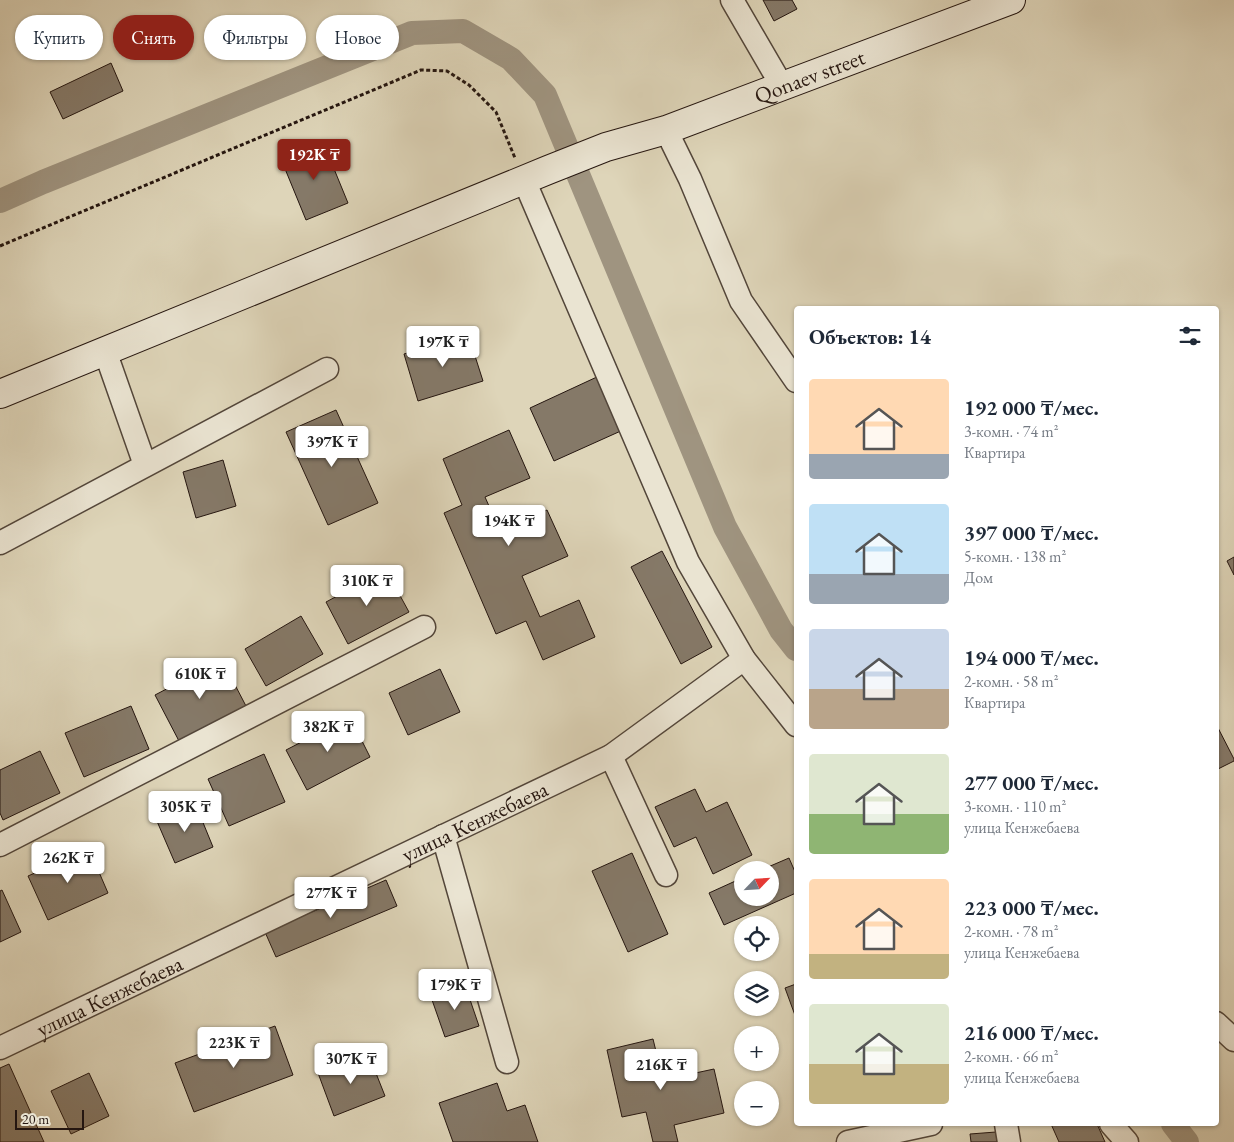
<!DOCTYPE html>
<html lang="ru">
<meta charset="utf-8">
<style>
:root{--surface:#fff;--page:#f2f2f3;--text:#1f2937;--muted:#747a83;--accent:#8f2418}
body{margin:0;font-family:"EB Garamond",serif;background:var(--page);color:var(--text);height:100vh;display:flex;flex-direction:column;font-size:19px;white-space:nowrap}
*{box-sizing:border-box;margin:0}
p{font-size:16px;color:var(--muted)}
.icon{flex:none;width:28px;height:28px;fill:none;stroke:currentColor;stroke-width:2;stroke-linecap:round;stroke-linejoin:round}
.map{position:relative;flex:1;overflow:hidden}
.details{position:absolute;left:794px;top:306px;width:425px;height:820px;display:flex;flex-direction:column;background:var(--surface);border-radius:5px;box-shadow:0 1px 4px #0004}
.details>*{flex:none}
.top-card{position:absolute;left:15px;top:15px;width:475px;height:45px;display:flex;gap:10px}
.needle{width:32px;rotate:65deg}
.controls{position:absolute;left:734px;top:861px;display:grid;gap:10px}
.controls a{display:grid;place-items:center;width:45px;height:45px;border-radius:50%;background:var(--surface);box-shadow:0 1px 4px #0004;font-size:25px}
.scale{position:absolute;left:15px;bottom:12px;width:69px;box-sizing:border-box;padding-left:5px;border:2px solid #251610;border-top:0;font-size:14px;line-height:18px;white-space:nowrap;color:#251610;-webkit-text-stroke:4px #eae4d2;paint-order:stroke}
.price{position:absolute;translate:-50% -42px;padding:0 11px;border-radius:5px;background:#fff;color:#222;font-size:16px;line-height:32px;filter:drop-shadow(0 1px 2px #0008)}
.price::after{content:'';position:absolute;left:50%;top:30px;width:15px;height:11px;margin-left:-8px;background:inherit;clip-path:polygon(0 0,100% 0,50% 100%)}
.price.active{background:var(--accent);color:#fff}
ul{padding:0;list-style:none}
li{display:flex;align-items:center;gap:15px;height:125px;padding:0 15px}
li span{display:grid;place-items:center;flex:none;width:140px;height:100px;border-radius:5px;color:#555}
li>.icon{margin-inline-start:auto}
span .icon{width:60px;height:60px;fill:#fffc;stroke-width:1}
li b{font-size:21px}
h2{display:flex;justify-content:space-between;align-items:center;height:60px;padding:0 15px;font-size:21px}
.tag{padding:0 18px;border-radius:22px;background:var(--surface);box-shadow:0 1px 4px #0004;font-size:18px;line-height:45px}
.tag.active{background:var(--accent);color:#fff}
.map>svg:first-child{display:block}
</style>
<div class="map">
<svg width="1234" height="1142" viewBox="0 0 1234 1142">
<rect width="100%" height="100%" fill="#ded5b9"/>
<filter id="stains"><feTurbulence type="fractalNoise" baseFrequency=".004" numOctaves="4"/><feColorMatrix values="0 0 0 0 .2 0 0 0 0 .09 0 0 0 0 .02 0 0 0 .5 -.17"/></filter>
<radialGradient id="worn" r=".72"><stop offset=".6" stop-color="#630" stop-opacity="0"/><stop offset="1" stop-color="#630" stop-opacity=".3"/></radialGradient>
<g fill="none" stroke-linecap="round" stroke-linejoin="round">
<path stroke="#9f9480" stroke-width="24" d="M0,201l43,-19 369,-149 51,-2 48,28 34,36 180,432 56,103 15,19
M1173,1124l14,18"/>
</g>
<path fill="#857968" stroke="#251610" d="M763,0h29l5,9 -23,12z
M111,63l12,28 -60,28 -13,-27z
M323,142l25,61 -42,17 -25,-61z
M468,334l15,47 -65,20 -14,-47z
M599,376l24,54 -69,31 -24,-53z
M336,410l42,93 -50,22 -42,-93z
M509,430l21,48 -45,19 15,34 47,-21 21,46 -46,20 18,41 39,-17 16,37 -52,23 -17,-39 -30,13 -52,-121 18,-8 -19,-46z
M223,460l13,46 -40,12 -13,-46z
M662,551l50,96 -31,17 -50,-97z
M1234,557v18l-7,-14z
M386,570l23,42 -61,32 -22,-42z
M301,616l22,38 -57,32 -21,-37z
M222,660l24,46 -67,35 -24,-46z
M440,669l20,43 -52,23 -19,-42z
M131,706l18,43 -65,28 -19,-44z
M350,717l20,40 -63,33 -21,-40z
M1216,724l18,35v2l-18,9z
M40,751l20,42 -57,27 -3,-7v-43z
M264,754l21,48 -56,24 -21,-47z
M695,789l11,23 21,-10 25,53 -39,19 -17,-37 -22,10 -19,-40z
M195,803l18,44 -38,16 -19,-44z
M89,849l19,44 -60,27 -20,-44z
M632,853l36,81 -40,18 -36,-81z
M789,858l7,16v19l-72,32 -15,-32 33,-15v20h28v-28h-9z
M386,880l11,26 -121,51 -11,-25z
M2,890l19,42 -21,10v-51z
M796,984v34l-11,-30z
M465,985l14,41 -34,11 -14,-40z
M275,1026l18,49 -99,37 -19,-49z
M653,1039l10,41 51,-11 10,44 -50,12 4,17h-25l-7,-30 -24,5 -15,-67z
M368,1053l17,43 -51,20 -16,-43z
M9,1064l35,78h-44v-74z
M89,1073l20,43 -38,18 -20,-43z
M497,1083l10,28 18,-6 13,37h-85l-14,-39z
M1051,1124h46l8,18h-46z
M996,1132l1,10h-26l-1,-8z"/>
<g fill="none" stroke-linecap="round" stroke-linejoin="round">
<g stroke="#53463a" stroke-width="25">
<g id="minor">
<path d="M732,0l50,86"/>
<path d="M666,130l24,49 51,122 55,80"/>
<path d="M524,180l164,382 56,97 52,66"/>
<path d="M105,351l40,114"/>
<path d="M0,543l327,-174"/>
<path d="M611,756l55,119"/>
<path d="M443,836l64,226"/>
<path d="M0,845l424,-218"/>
<path d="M1216,1023l18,17"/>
<path id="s1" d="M0,1048l611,-292 133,-97"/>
<path d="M1006,1124l3,18"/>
<path d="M1111,1124l16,18"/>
<path d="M848,1142l83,-18"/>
</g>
</g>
<g stroke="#251610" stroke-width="30">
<g id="secondary">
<path id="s2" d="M0,394l548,-224 58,-23 60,-17 345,-130"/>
</g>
</g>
<path stroke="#251610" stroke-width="3" stroke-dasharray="4 2.5" stroke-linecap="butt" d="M0,246l421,-176 26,1 22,14 27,27 19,46"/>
<use href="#minor" stroke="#eae4d2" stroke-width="22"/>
<use href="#secondary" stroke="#eae4d2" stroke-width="28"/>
</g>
<g text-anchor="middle" stroke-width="4.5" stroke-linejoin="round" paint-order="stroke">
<g font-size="22" fill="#251610" stroke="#eae4d2">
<text dy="8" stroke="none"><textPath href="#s2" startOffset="870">Qonaev street</textPath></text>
<text dy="8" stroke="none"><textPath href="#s1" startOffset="526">улица Кенжебаева</textPath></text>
<text dy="8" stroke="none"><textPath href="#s1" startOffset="121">улица Кенжебаева</textPath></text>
</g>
</g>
<rect width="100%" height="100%" filter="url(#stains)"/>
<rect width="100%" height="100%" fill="url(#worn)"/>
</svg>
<div class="controls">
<a><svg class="needle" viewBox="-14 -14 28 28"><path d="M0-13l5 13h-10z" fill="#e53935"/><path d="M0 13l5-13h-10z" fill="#747a83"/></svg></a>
<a><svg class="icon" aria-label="locate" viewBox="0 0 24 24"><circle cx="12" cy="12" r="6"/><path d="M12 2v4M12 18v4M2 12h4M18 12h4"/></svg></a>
<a><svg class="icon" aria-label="layers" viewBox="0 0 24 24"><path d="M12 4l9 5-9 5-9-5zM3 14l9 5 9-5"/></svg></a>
<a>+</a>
<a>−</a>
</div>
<div class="scale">20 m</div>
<b class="price active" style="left:314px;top:181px">192K ₸</b>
<b class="price" style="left:443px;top:368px">197K ₸</b>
<b class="price" style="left:332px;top:468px">397K ₸</b>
<b class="price" style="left:509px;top:547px">194K ₸</b>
<b class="price" style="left:367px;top:607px">310K ₸</b>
<b class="price" style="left:200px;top:700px">610K ₸</b>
<b class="price" style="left:328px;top:753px">382K ₸</b>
<b class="price" style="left:185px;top:833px">305K ₸</b>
<b class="price" style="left:68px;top:884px">262K ₸</b>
<b class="price" style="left:331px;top:919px">277K ₸</b>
<b class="price" style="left:455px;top:1011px">179K ₸</b>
<b class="price" style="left:234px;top:1069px">223K ₸</b>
<b class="price" style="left:351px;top:1085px">307K ₸</b>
<b class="price" style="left:661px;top:1091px">216K ₸</b>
<div class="top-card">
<a class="tag">Купить</a>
<a class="tag active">Снять</a>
<a class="tag">Фильтры</a>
<a class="tag">Новое</a>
</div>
<section class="details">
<h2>Объектов: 14<svg class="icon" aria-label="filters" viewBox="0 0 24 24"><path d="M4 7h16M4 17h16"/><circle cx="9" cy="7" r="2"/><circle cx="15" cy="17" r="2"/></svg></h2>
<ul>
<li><span style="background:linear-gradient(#ffd9b3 75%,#9aa5b1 0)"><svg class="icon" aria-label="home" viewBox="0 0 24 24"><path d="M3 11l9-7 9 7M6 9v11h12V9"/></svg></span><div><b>192 000 ₸/мес.</b><p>3-комн. · 74 m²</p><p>Квартира</p></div></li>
<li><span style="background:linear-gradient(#bfe0f5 70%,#9aa5b1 0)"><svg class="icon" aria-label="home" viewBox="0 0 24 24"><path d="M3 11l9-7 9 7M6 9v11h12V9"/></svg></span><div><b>397 000 ₸/мес.</b><p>5-комн. · 138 m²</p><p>Дом</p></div></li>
<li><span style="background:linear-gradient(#c9d6e8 60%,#b9a48a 0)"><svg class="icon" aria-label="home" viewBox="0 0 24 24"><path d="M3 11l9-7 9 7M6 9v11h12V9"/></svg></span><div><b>194 000 ₸/мес.</b><p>2-комн. · 58 m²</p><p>Квартира</p></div></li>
<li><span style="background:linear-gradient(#dfe7d0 60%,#8fb573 0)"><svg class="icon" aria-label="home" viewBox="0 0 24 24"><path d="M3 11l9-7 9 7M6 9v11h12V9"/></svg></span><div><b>277 000 ₸/мес.</b><p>3-комн. · 110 m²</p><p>улица Кенжебаева</p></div></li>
<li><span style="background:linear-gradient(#ffd9b3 75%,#c2b280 0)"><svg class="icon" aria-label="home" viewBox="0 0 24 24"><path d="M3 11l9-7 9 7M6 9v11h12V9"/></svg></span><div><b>223 000 ₸/мес.</b><p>2-комн. · 78 m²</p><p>улица Кенжебаева</p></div></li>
<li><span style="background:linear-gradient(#dfe7d0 60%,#c2b280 0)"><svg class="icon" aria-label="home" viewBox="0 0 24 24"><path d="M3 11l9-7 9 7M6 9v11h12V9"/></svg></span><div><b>216 000 ₸/мес.</b><p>2-комн. · 66 m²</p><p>улица Кенжебаева</p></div></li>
</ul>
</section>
</div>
